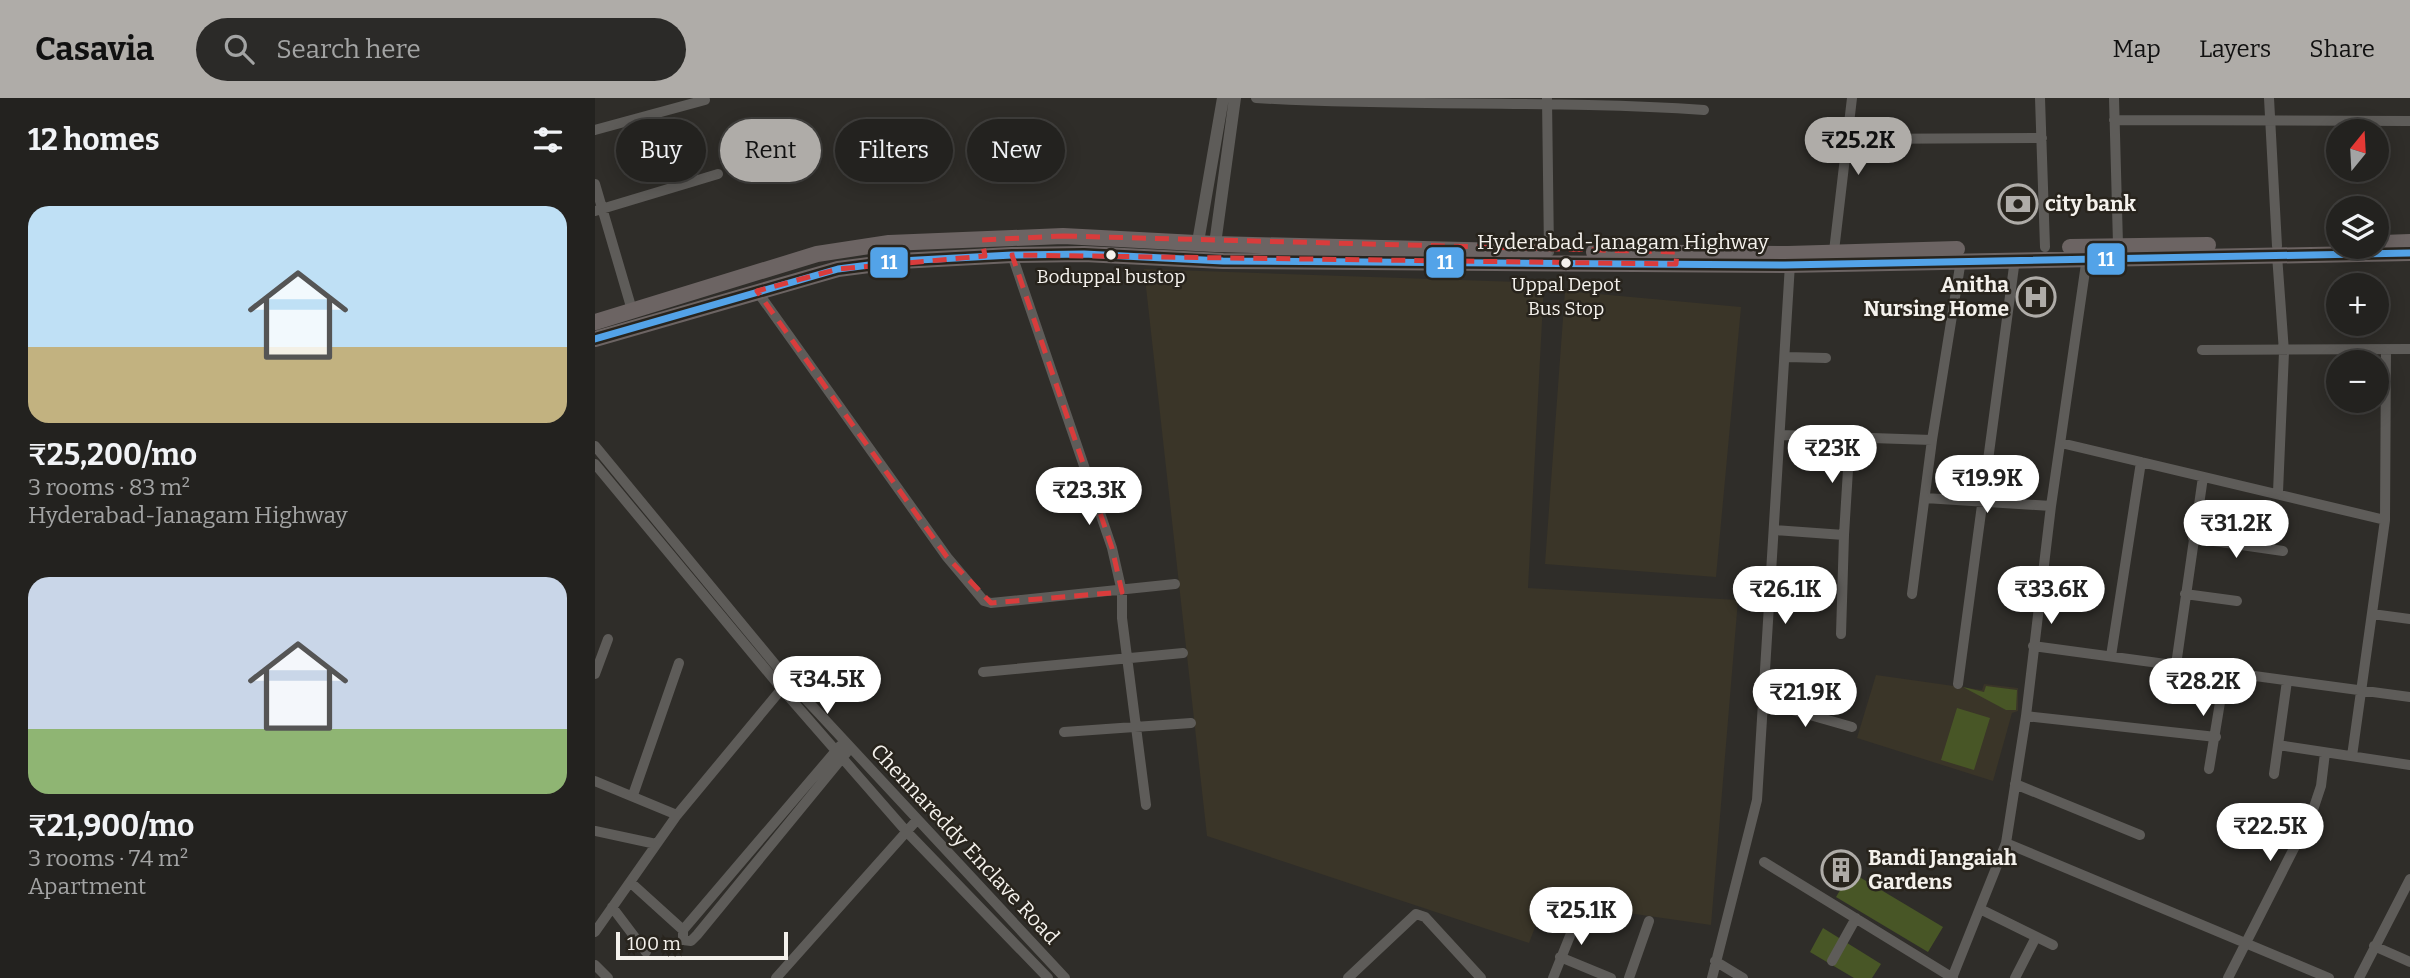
<!DOCTYPE html>
<meta charset="utf-8">
<style>
:root{--surface:#23221f;--page:#2b2a28;--text:#f1f3f6;--muted:#a3a4a4;--line:#403f3d;--accent:#afaca8}
body{margin:0;font-family:Bitter,serif;background:var(--page);color:var(--text);height:100vh;display:flex;flex-direction:column;font-size:26px;white-space:nowrap}
*{box-sizing:border-box;margin:0}
p{font-size:23px;color:var(--muted)}
.icon{flex:none;width:38px;height:38px;fill:none;stroke:currentColor;stroke-width:2;stroke-linecap:round;stroke-linejoin:round}
.map{position:relative;flex:1;overflow:hidden}
.sheet{display:flex;flex-direction:column;background:var(--surface);width:595px}
.sheet>*{flex:none}
.top-card{position:absolute;left:21px;top:21px;width:665px;height:63px;display:flex;gap:14px}
.needle{width:46px;rotate:18deg}
.buttons{position:absolute;left:1731px;top:21px;display:grid;gap:14px}
.buttons a{display:grid;place-items:center;width:63px;height:63px;border-radius:50%;background:var(--surface);box-shadow:0 4px 18px #0003,0 0 0 2px var(--line);font-size:35px}
.scale{position:absolute;left:21px;bottom:18px;width:172px;box-sizing:border-box;padding-left:7px;border:4px solid #f4f1ec;border-top:0;font-size:19px;line-height:24px;white-space:nowrap;color:#f4f1ec;-webkit-text-stroke:5px #28241d;paint-order:stroke}
.price{position:absolute;translate:-50% -60px;padding:0 16px;border-radius:24px;background:#fff;color:#222;font-size:23px;line-height:46px;filter:drop-shadow(0 2px 4px #0008)}
.price::after{content:'';position:absolute;left:50%;top:42px;width:21px;height:16px;margin-left:-10px;background:inherit;clip-path:polygon(0 0,100% 0,50% 100%)}
.price.selected{background:var(--accent);color:#111}
ul{padding:0;list-style:none}
li{display:grid;align-content:center;gap:14px;height:371px;padding:0 28px}
li span{display:grid;place-items:center;height:217px;border-radius:21px;color:#555}
li>.icon{margin-inline-start:auto}
span .icon{width:126px;height:126px;fill:#fffc;stroke-width:1}
li b{font-size:30px}
h2{display:flex;justify-content:space-between;align-items:center;height:84px;padding:0 28px;font-size:30px}
.tag{padding:0 24px;border-radius:32px;background:var(--surface);box-shadow:0 4px 18px #0003,0 0 0 2px var(--line);font-size:24px;line-height:63px}
.tag.selected{background:var(--accent);color:#111}
header{display:flex;align-items:center;gap:42px;box-sizing:border-box;height:98px;padding:0 35px;background:var(--accent);color:#111}
header strong{font-size:33px}
nav{display:flex;gap:38px;margin-inline-start:auto;font-size:24px}
.search{width:490px;height:63px;background:var(--page);display:flex;align-items:center;gap:18px;box-sizing:border-box;padding:0 24px;border-radius:38px;color:var(--muted);font-size:26px}
main{display:flex;flex:1;min-height:0}
.map>svg:first-child{display:block}
</style>
<header>
<strong>Casavia</strong>
<div class="search"><svg class="icon" aria-label="search" viewBox="0 0 24 24"><circle cx="10" cy="10" r="6"/><path d="M15 15l6 6"/></svg>Search here</div>
<nav><a>Map</a><a>Layers</a><a>Share</a></nav>
</header>
<main>
<section class="sheet">
<h2>12 homes<svg class="icon" aria-label="filters" viewBox="0 0 24 24"><path d="M4 7h16M4 17h16"/><circle cx="9" cy="7" r="2"/><circle cx="15" cy="17" r="2"/></svg></h2>
<ul>
<li><span style="background:linear-gradient(#bfe0f5 65%,#c2b280 0)"><svg class="icon" aria-label="home" viewBox="0 0 24 24"><path d="M3 11l9-7 9 7M6 9v11h12V9"/></svg></span><div><b>₹25,200/mo</b><p>3 rooms · 83 m²</p><p>Hyderabad-Janagam Highway</p></div></li>
<li><span style="background:linear-gradient(#c9d6e8 70%,#8fb573 0)"><svg class="icon" aria-label="home" viewBox="0 0 24 24"><path d="M3 11l9-7 9 7M6 9v11h12V9"/></svg></span><div><b>₹21,900/mo</b><p>3 rooms · 74 m²</p><p>Apartment</p></div></li>
</ul>
</section>
<div class="map">
<svg width="1815" height="880" viewBox="0 0 1815 880">
<rect width="100%" height="100%" fill="#2f2d29"/>
<path fill="#3a3528" d="M549,171l400,14 -16,305 210,12 -27,325 -166,-24 -16,42 -322,-107z
M970,193l176,16 -25,270 -171,-13z
M1281,577l106,15 2,-6 34,4v23l-6,2 -19,68 -136,-43z"/>
<path fill="#485626" d="M1391,588l31,4 -1,20h-10l-43,-23 21,5z
M1362,610l33,10 -16,52 -33,-10z
M1256,774l92,55 -15,25 -92,-55z
M1228,830l58,36 -9,14h-18l-44,-26z"/>
<g fill="none" stroke-linecap="round" stroke-linejoin="round">
<path stroke="#5e5c59" stroke-width="10" d="M661,0c149,9 299,2 448,12
M1445,0l5,149
M1519,0l4,146
M1674,0l8,148
M952,1l2,153
M1519,22l296,1
M0,32l110,-30
M1251,41l196,-1
M0,86l37,126
M0,113l123,-37
M1239,153l18,-153
M417,157l100,293 10,44v26l24,187
M1682,157l7,97 -6,140
M162,193l190,266 37,44 7,2 184,-19
M1607,252l208,-1
M1192,259l39,1
M1186,337l151,5 29,-180
M1466,345l324,77
M0,348l193,234 277,298
M0,366l187,225 124,142 142,147
M1330,400l126,8
M1181,432l68,5 -3,99
M1249,437l6,-98
M1598,440l90,13
M1317,496l20,-154
M1590,496l52,7
M1777,516l38,5
M1438,548l377,51
M1516,558l30,-194
M1581,567l27,-188
M388,574l200,-19
M0,576l13,-35
M1363,586l57,-425
M1170,604l87,25
M1431,618l190,21
M469,634l127,-9
M1683,647l132,20
M245,648l-157,184v10l8,1 6,-6 150,-183
M1757,658l33,-236 1,-170
M1614,671l16,-97
M1679,676l13,-93
M0,683l82,34
M1420,686l125,51
M38,697l46,-132
M0,733l61,13
M1411,745l323,135
M1169,764l189,116
M35,784l53,48
M17,809l34,45
M1385,811l73,36
M0,834l82,-117 107,-129
M1779,848l36,16
M965,859l51,21
M1120,863l28,17
M1237,863l24,-43
M0,867l13,13
M181,880l140,-157
M753,880l68,-64 9,3 56,61
M958,880l29,-72
M1034,880l20,-57
M1117,880l45,-178 33,-536
M1357,880l54,-135 20,-127 25,-210 36,-249
M1420,880l21,-41
M1633,880l84,-165 9,-27 4,-33
M1764,880l51,-99"/>
<path stroke="#5e5c59" stroke-width="12" d="M603,144l25,-144
M620,146l20,-146"/>
<path stroke="#6c6463" stroke-width="16" d="M1787,145l28,-1
M1475,149l138,-2
M999,154l194,2 169,-5
M0,224l222,-68 72,-11 174,-7 152,8 329,8
M0,241l243,-70 62,-8 112,-6 72,-1 139,7 562,4 625,-12"/>
<g stroke="#28241d" stroke-width="12">
<path id="bus-1" d="M0,241l243,-70 62,-8 112,-6 72,-1 139,7 562,4 625,-12"/>
</g>
<use href="#bus-1" stroke="#53a3e8" stroke-width="7"/>
</g>
<path fill="none" stroke="#d93c3c" stroke-width="5" stroke-dasharray="14 9" stroke-linejoin="round" d="M468,138l614,16 -1,12 -664,-9 100,293 10,44 -131,11 -44,-46 -190,-266 81,-22 147,-13 -3,-16z"/>
<defs>
<g id="bank-ring" transform="scale(2.0125)"><circle r="9.5" fill="#28241d" stroke="#afaca8" stroke-width="1.5"/><path d="M-6-4H6V4H-6ZM0-2.3a2.3 2.3 0 1 0 0 4.6a2.3 2.3 0 1 0 0-4.6Z" fill="#afaca8"/></g>
<g id="hospital-ring" transform="scale(2.0125)"><circle r="9.5" fill="#28241d" stroke="#afaca8" stroke-width="1.5"/><path d="M-5-5h3v3.5h4V-5h3V5h-3V1.5h-4V5h-3Z" fill="#afaca8"/></g>
<g id="building-ring" transform="scale(2.0125)"><circle r="9.5" fill="#28241d" stroke="#afaca8" stroke-width="1.5"/><path d="M-4-6H4V6H1V3H-1V6H-4ZM-2.5-4.3h1.7v1.8h-1.7ZM.8-4.3h1.7v1.8H.8ZM-2.5-1h1.7V.8h-1.7ZM.8-1h1.7V.8H.8Z" fill="#afaca8"/></g>
</defs>
<g fill-rule="evenodd">
<use href="#bank-ring" x="1423" y="106"/>
<use href="#hospital-ring" x="1441" y="199"/>
<use href="#building-ring" x="1246" y="772"/>
</g>
<g fill="#f4f1ec" stroke="#28241d" stroke-width="2.5">
<circle cx="516" cy="157" r="6"/>
<circle cx="971" cy="165" r="6"/>
</g>
<g text-anchor="middle" stroke-width="5" stroke-linejoin="round" paint-order="stroke">
<g font-size="19" fill="#f4f1ec" stroke="#28241d">
<text x="516" y="185">Boduppal bustop</text>
<text x="971" y="193">Uppal Depot<tspan x="971" dy="24">Bus Stop</tspan></text>
</g>
<g font-size="21" font-weight="bold" fill="#f4f1ec" stroke="#28241d" text-anchor="start">
<text x="1450" y="113">city bank</text>
<text x="1414" y="194" text-anchor="end">Anitha<tspan x="1414" dy="24">Nursing Home</tspan></text>
<text x="1273" y="767">Bandi Jangaiah<tspan x="1273" dy="24">Gardens</tspan></text>
</g>
<g font-size="21" fill="#f4f1ec" stroke="#28241d">
<text x="1028" y="151">Hyderabad-Janagam Highway</text>
<text transform="translate(370 746) rotate(47)" y="7">Chennareddy Enclave Road</text>
</g>
</g>
<g stroke="#28241d" stroke-width="2.5">
<rect x="1491" y="144" width="40" height="34" rx="7" fill="#53a3e8"/>
<rect x="274" y="148" width="40" height="33" rx="7" fill="#53a3e8"/>
<rect x="830" y="148" width="40" height="33" rx="7" fill="#53a3e8"/>
</g>
<g font-size="19" text-anchor="middle" font-weight="bold" fill="#fff">
<text x="1511" y="168">11</text>
<text x="294" y="171">11</text>
<text x="850" y="171">11</text>
</g>
</svg>
<div class="buttons">
<a><svg class="needle" viewBox="-14 -14 28 28"><path d="M0-13l5 13h-10z" fill="#e53935"/><path d="M0 13l5-13h-10z" fill="#a3a4a4"/></svg></a>
<a><svg class="icon" aria-label="layers" viewBox="0 0 24 24"><path d="M12 4l9 5-9 5-9-5zM3 14l9 5 9-5"/></svg></a>
<a>+</a>
<a>−</a>
</div>
<div class="scale">100 m</div>
<b class="price selected" style="left:1263px;top:79px">₹25.2K</b>
<b class="price" style="left:1237px;top:387px">₹23K</b>
<b class="price" style="left:1392px;top:417px">₹19.9K</b>
<b class="price" style="left:494px;top:429px">₹23.3K</b>
<b class="price" style="left:1641px;top:462px">₹31.2K</b>
<b class="price" style="left:1190px;top:528px">₹26.1K</b>
<b class="price" style="left:1456px;top:528px">₹33.6K</b>
<b class="price" style="left:232px;top:618px">₹34.5K</b>
<b class="price" style="left:1608px;top:620px">₹28.2K</b>
<b class="price" style="left:1210px;top:631px">₹21.9K</b>
<b class="price" style="left:1675px;top:765px">₹22.5K</b>
<b class="price" style="left:986px;top:849px">₹25.1K</b>
<div class="top-card">
<a class="tag">Buy</a>
<a class="tag selected">Rent</a>
<a class="tag">Filters</a>
<a class="tag">New</a>
</div>
</div>
</main>
